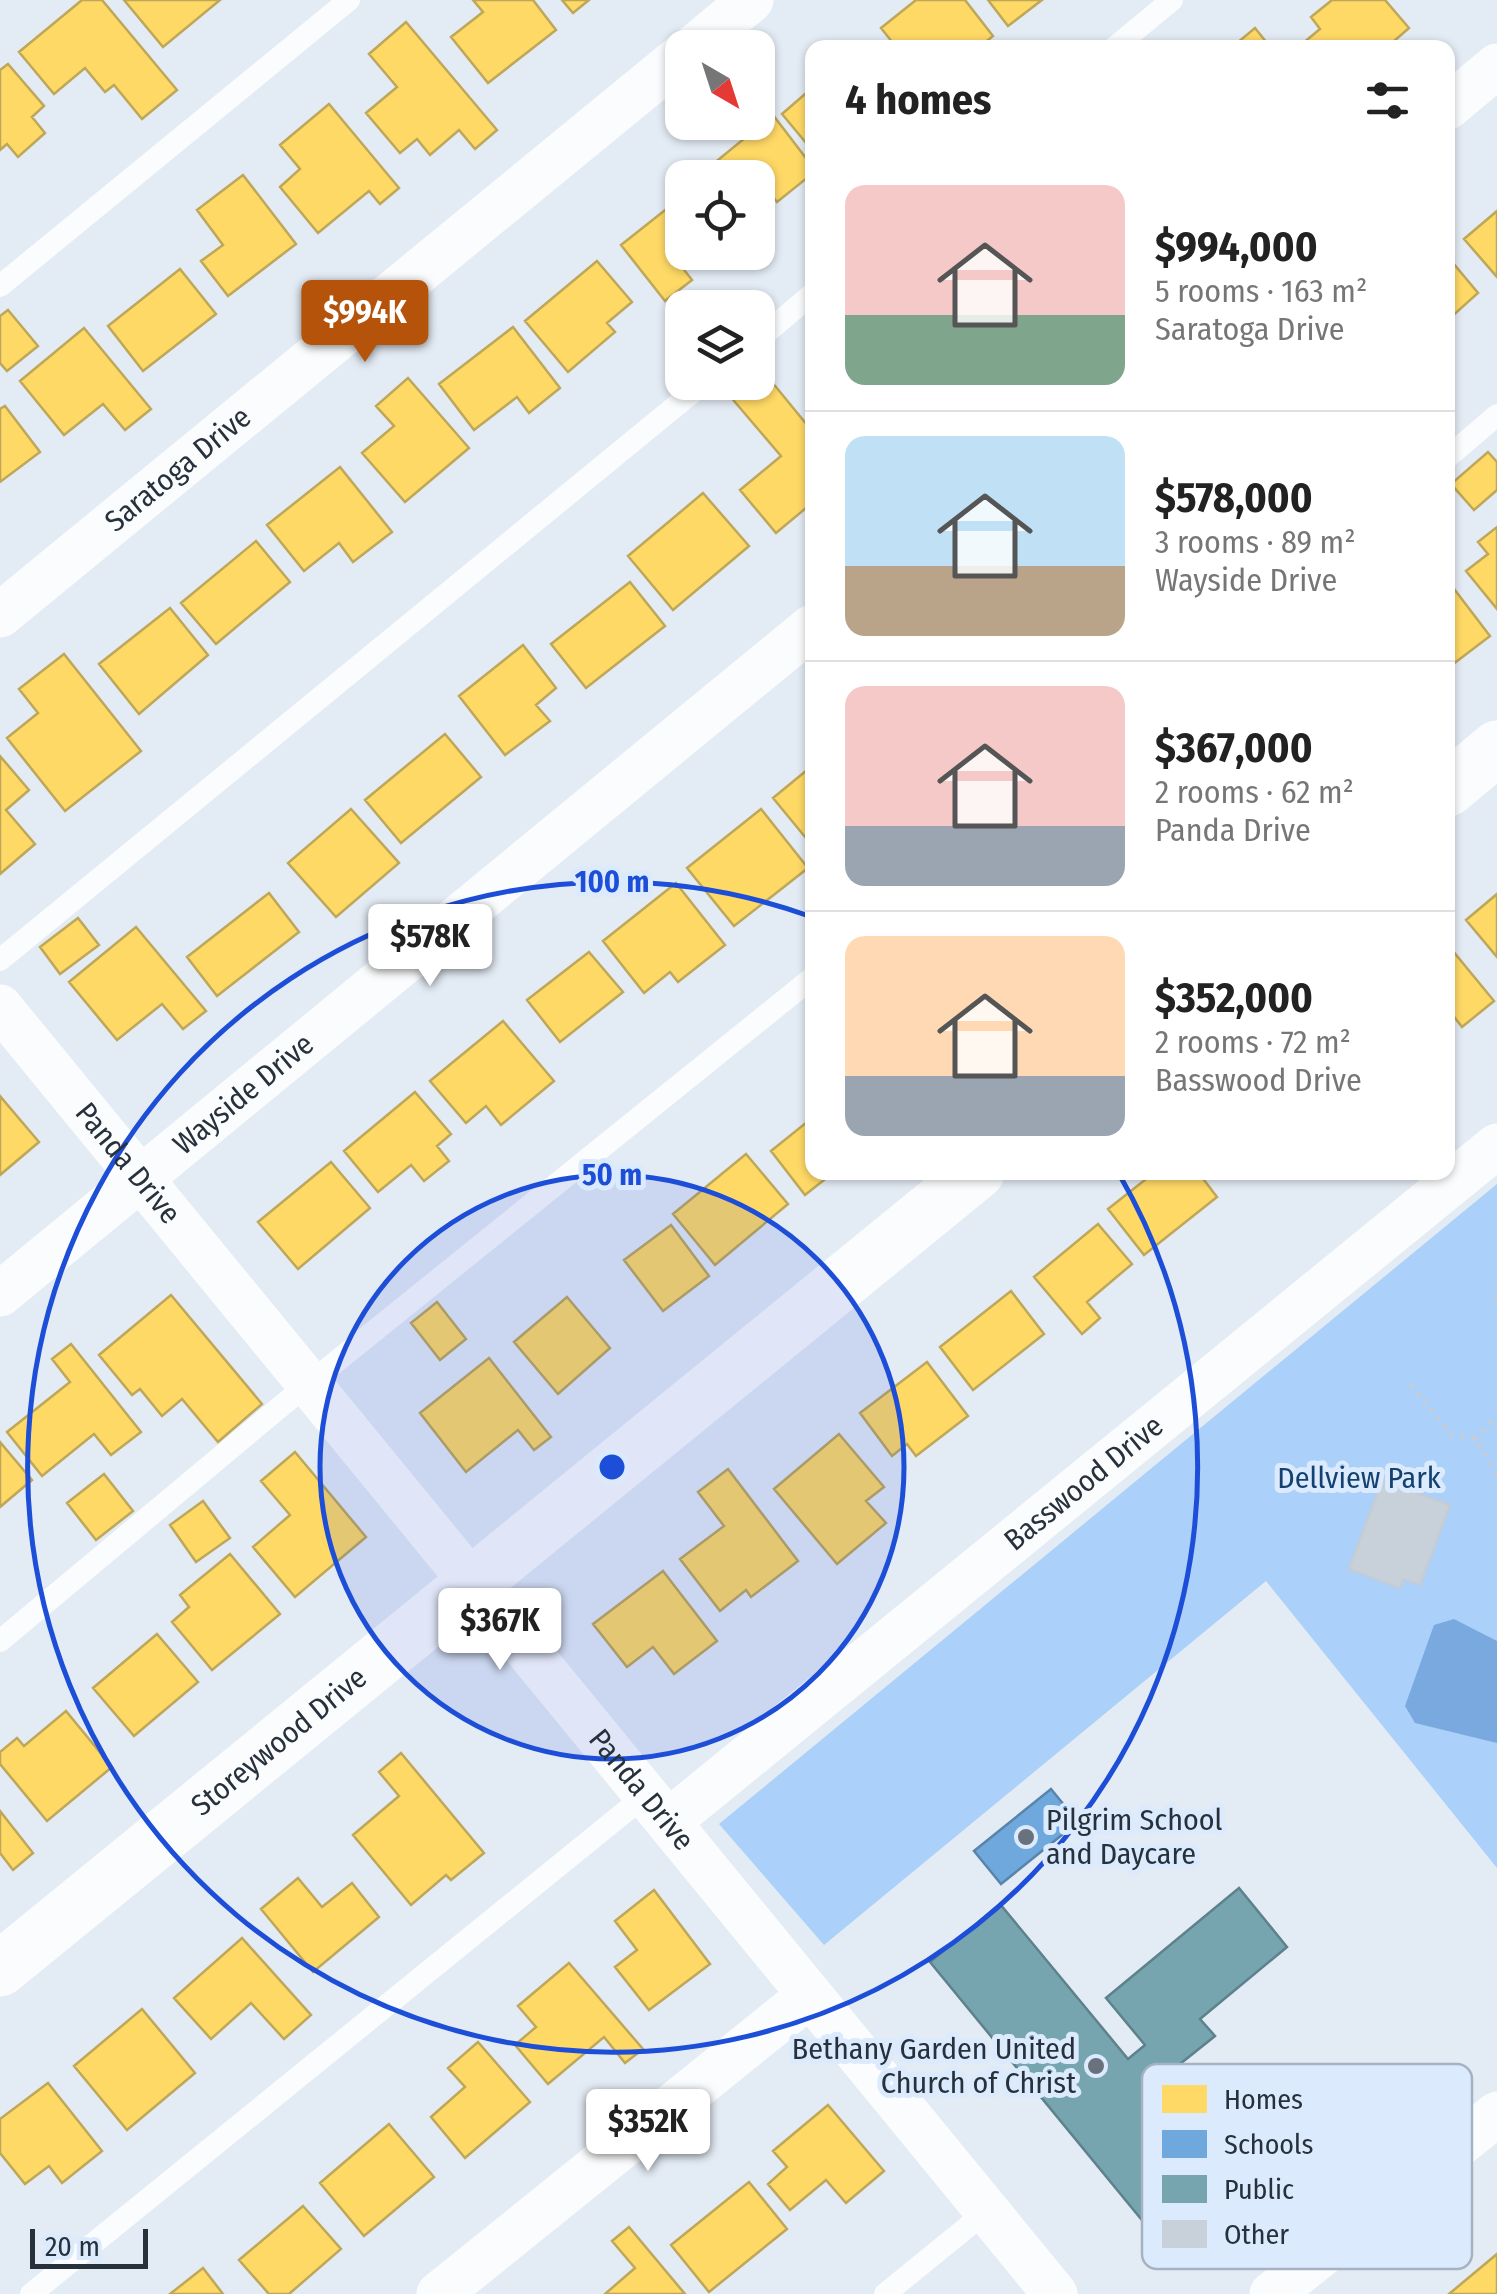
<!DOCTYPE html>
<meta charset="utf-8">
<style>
:root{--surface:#fff;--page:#f2f2f2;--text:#222;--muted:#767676;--line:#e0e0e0;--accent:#b45309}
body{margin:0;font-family:"Fira Sans Condensed",sans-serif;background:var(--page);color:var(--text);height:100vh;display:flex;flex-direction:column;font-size:38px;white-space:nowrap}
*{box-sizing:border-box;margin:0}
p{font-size:32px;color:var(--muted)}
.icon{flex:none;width:55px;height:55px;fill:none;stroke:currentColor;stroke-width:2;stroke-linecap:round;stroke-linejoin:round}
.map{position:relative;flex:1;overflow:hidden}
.side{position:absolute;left:805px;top:40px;width:650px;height:1140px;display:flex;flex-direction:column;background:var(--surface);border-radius:20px;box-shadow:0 2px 8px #0004}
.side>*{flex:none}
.needle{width:65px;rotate:141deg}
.fabs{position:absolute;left:665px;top:30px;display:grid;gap:20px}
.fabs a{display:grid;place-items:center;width:110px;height:110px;border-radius:20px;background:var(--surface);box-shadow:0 2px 8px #0004;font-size:50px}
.scale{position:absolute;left:30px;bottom:25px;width:118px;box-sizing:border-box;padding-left:10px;border:5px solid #27313c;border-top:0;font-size:28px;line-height:35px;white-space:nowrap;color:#27313c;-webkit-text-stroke:8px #dbeafc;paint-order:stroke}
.price{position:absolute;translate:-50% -85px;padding:0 22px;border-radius:10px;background:#fff;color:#222;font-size:32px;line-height:65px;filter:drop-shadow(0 2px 5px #0008)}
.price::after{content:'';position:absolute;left:50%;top:60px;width:30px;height:22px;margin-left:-15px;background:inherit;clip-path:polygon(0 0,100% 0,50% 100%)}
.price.current{background:var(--accent);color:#fff}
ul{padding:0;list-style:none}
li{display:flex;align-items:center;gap:30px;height:250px;padding:0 40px}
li+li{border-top:2px solid var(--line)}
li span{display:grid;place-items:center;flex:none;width:280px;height:200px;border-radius:20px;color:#555}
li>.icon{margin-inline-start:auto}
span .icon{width:120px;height:120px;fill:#fffc;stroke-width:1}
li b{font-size:42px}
h2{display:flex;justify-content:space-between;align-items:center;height:120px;padding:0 40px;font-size:42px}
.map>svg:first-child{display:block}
</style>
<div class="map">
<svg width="1497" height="2294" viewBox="0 0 1497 2294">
<rect width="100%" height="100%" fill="#e3ebf4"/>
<path fill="#abd0f9" d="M1497,1184v684l-231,-287 -442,364 -105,-121z"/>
<path fill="#79a9de" d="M1454,1619l43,22v102l-82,-20 -10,-17 29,-81z"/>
<path fill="#ffd966" stroke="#bea759" stroke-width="2.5" d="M82,0h20l75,90 -35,29 -28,-34 -9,7 -20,-24 -31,26 -35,-42z
M124,0h96l-57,47z
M473,0h60l23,30 -68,53 -37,-46 32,-25z
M562,0h27l-16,13z
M916,0h49l28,36 -15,12h-81l-16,-20z
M988,0h54l-34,26z
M1332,0h53l24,28 -23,20h-81l-3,-4 18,-15 -9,-12z
M406,22l91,108 -22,19 -16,-19 -29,25 -13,-16 -17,14 -34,-40 31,-26 -28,-33z
M1255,28l16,20h-40z
M8,64l36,42 -12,11 13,16 -27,24 -11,-13 -7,6v-80z
M812,88v62l-30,-36z
M329,104l70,84 -19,16 -11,-13 -51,42 -38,-46 20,-18 -20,-24z
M773,115l39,51v8l-35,28 -11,-14 -8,7v-17h-62z
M243,175l53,69 -68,52 -27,-35 22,-16 -26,-35z
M674,203l8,10v39h8l-12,10 14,18 -27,21 -44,-56z
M1497,211v66l-33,-38z
M1448,257l30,36 -30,27z
M597,261l35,41 -25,21 8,9 -47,40 -43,-51z
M180,269l36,45 -73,57 -35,-45z
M8,310l30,36 -31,25 -7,-8v-47z
M513,327l47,61 -31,25 -12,-16 -43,33 -35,-46z
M84,328l67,81 -26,21 -22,-26 -39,31 -44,-54z
M758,365l54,66v72l-36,30 -36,-43 41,-34 -58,-68 7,-6h28z
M408,378l61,70 -64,54 -43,-49 32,-27 -18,-20z
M5,406l35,46 -40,30v-73z
M1488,452l9,10v28l-23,20 -23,-26z
M340,467l52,65 -39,30 -14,-19 -35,28 -37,-46z
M703,493l46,53 -76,64 -45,-54z
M1497,527v82l-31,-38 22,-17 -10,-12z
M256,541l34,41 -74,62 -35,-41z
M1448,581l42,55 -42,32z
M630,582l35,44 -79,62 -35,-44z
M170,608l38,47 -69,59 -40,-50z
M523,645l33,43 -20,17 14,16 -45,34 -46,-59z
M64,654l77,97 -76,60 -58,-73 31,-25 -19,-24z
M445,734l36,43 -80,66 -36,-43z
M0,756l29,34 -23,20 29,34 -35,30z
M812,766v75l-2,2 -37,-45z
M351,809l48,54 -63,54 -48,-54z
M761,809l47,59 -74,58 -47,-58z
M676,883l49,62 -47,37 -8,-10 -26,21 -41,-52z
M269,893l30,39 -82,64 -30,-39z
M1497,894v63l-31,-37z
M78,918l21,27 -39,29 -20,-27z
M136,927l70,84 -23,18 -21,-25 -45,36 -48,-58z
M1448,945l46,56 -32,26 -14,-18z
M589,952l34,40 -63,50 -33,-42z
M503,1021l51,60 -53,44 -15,-19 -20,17 -36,-42z
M415,1092l36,42 -14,12 12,15 -25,20 -13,-16 -33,27 -34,-41z
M0,1096l39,46 -39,33z
M812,1118v54h22l-29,23 -34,-44z
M746,1154l42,50 -73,61 -42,-51z
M331,1162l39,46 -72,61 -40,-47z
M1155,1172h43l19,25 -73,58 -36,-46z
M1098,1224l34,40 -45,38 13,16 -18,16 -48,-57z
M671,1225l38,51 -46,35 -39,-51z
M1011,1291l33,43 -71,56 -33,-43z
M171,1295l91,109 -44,38 -36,-43 -20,17 -22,-27 -8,6 -33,-40z
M567,1297l43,51 -52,46 -44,-52z
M437,1302l29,37 -26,21 -29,-37z
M71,1344l70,88 -30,23 -17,-21 -52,42 -35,-44 63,-50 -18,-23z
M489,1358l62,79 -17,13 -16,-20 -52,42 -46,-59z
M927,1362l41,54 -52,40 -9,-12 -15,12 -32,-43z
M839,1434l45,53 -18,14 20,22 -49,41 -63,-75z
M0,1442l32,38 -32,27z
M295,1452l71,85 -71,60 -42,-50 37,-32 -29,-34z
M728,1469l70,92 -47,36 -5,-7 -26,21 -40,-52 44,-33 -26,-34z
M104,1474l29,37 -37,29 -29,-37z
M203,1501l27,37 -34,24 -26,-37z
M230,1554l50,60 -68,56 -40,-48 17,-15 -9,-12z
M663,1571l54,70 -43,33 -21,-27 -26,20 -34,-43z
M157,1634l41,48 -64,54 -41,-48z
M66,1711l46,56 -65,54 -47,-57v-12l17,-14 7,8z
M401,1753l83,100 -33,27 -5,-5 -35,30 -58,-70 46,-39 -20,-24z
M0,1811l33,42 -20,17 -13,-17z
M298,1878l24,29 30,-24 27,34 -66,55 -52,-63z
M654,1890l56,74 -61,46 -34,-43 22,-17 -22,-29z
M242,1938l69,77 -27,24 -33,-36 -40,36 -37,-41z
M569,1963l74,86 -18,14 -21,-26 -56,47 -33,-39 21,-18 -18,-21z
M142,2009l53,64 -68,57 -53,-64z
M478,2042l52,60 -65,56 -34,-41 34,-30 -17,-19z
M48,2083l54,68 -40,32 -13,-17 -24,18 -25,-31v-34z
M828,2105l56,66 -38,32 -20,-23 -36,30 -22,-26 19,-17 -14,-16z
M389,2124l45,53 -70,59 -44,-53z
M749,2182l38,47 -78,63 -38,-47z
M303,2206l38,43 -52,45h-20l-30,-34z
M629,2227l56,67h-80l30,-26 -23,-27z
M1497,2254v40h-48z
M203,2268l20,26h-53z"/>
<path fill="#6fa8dc" stroke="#5984ac" stroke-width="2.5" d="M1051,1789l27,33 -77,62 -27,-33z"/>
<path fill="#76a5af" stroke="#5e828c" stroke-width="2.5" d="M1239,1888l48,59 -87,72 15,17 -45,36 55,67 -38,31 28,34 -51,43 -234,-285 70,-58 128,155 17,-14 -39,-47z"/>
<path fill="#c8d1da" stroke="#c4ccd6" stroke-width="2.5" d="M1382,1481l68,24 -30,80 -17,-6 -3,9 -51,-19z"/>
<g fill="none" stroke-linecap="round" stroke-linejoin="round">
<path stroke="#caccd1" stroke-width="6" stroke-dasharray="2.5 8" stroke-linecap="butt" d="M1497,1289v16
M1411,1385l40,49 24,5 22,35
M1475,1439l22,-23"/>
<path stroke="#fbfcfd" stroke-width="22" d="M1114,48l58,-48
M0,286l349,-286
M758,340l54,-46
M1448,457l49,-42
M0,960l705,-578
M0,1641l280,-234 532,-429
M31,2294l616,-500
M885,2294l102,-83"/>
<g stroke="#fbfcfd" stroke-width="45">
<path d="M693,48l58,-48"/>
<path d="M1448,107l49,-41"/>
<path id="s1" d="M0,615l682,-559"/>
<path id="s2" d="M0,1007l1055,1287"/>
<path id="s3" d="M0,1294l812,-667"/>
<path id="s4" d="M669,1821l828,-675"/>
<path d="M439,2294l371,-299"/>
<path d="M1272,2294l225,-180"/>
</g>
<g stroke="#fbfcfd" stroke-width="55">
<path d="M1448,789l49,-41"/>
<path id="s5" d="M0,1969l977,-797"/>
</g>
</g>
<circle cx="612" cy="1467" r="292" fill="#1d4ed8" fill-opacity=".12"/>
<g fill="none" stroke="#1d4ed8" stroke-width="5">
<circle cx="612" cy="1467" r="292"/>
<path d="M1119 1174A585 585 0 1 1 812 917"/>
</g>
<g fill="#69727c" stroke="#dbeafc" stroke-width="4">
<circle cx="1026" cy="1837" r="10"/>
<circle cx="1096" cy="2066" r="10"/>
</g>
<g text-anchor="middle" stroke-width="10" stroke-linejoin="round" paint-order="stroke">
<g font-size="30" fill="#27313c" stroke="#dbeafc">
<text dy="10" stroke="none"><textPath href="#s1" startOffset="230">Saratoga Drive</textPath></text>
<text dy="10" stroke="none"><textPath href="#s3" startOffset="315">Wayside Drive</textPath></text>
<text dy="10" stroke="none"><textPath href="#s2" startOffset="202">Panda Drive</textPath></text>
<text dy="10" stroke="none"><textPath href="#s4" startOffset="535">Basswood Drive</textPath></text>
<text dy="10" stroke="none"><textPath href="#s5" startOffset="360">Storeywood Drive</textPath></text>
<text dy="10" stroke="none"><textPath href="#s2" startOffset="1012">Panda Drive</textPath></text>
</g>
<g font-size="30" fill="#134170" stroke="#dbeafc">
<text x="1359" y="1488">Dellview Park</text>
</g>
<g font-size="30" fill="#27313c" stroke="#dbeafc" text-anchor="start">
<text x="1046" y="1830">Pilgrim School<tspan x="1046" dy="34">and Daycare</tspan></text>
<text x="1076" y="2059" text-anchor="end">Bethany Garden United<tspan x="1076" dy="34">Church of Christ</tspan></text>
</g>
</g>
<rect x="1142" y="2064" width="330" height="205" rx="15" fill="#dbeafc" stroke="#a5b2c2" stroke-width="2.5"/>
<rect x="1162" y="2085" width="45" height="28" fill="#ffd966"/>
<rect x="1162" y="2130" width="45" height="28" fill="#6fa8dc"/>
<rect x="1162" y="2175" width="45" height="28" fill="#76a5af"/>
<rect x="1162" y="2220" width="45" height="28" fill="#c8d1da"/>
<g font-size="28" fill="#27313c">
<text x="1224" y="2109">Homes</text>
<text x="1224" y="2154">Schools</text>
<text x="1224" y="2199">Public</text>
<text x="1224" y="2244">Other</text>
</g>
<circle cx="612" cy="1467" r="15" fill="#1d4ed8" stroke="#dbeafc" stroke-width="5"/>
<g font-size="30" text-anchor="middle" font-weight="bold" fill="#1d4ed8" stroke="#dbeafc" stroke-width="10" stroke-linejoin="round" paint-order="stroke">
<text x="612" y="892">100 m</text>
<text x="612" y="1185">50 m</text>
</g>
</svg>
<div class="fabs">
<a><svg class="needle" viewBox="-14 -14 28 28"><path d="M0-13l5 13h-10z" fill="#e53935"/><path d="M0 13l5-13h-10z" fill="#767676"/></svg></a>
<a><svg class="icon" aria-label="locate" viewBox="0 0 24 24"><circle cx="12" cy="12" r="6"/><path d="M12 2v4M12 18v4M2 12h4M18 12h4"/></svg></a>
<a><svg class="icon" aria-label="layers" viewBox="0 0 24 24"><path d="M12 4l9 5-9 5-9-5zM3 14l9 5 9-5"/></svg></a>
</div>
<div class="scale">20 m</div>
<b class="price current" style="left:365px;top:365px">$994K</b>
<b class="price" style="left:430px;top:989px">$578K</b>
<b class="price" style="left:500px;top:1673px">$367K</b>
<b class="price" style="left:648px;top:2174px">$352K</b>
<section class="side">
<h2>4 homes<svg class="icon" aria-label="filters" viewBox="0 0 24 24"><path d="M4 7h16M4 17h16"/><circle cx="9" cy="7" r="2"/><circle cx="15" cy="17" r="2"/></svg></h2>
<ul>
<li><span style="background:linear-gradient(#f6c9c9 65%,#7fa58c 0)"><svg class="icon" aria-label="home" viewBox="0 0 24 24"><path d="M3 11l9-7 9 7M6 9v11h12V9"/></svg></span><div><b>$994,000</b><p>5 rooms · 163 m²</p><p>Saratoga Drive</p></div></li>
<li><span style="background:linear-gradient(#bfe0f5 65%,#b9a48a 0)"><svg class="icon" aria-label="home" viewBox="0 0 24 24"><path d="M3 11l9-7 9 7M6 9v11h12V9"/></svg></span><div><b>$578,000</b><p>3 rooms · 89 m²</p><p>Wayside Drive</p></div></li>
<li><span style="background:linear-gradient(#f6c9c9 70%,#9aa5b1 0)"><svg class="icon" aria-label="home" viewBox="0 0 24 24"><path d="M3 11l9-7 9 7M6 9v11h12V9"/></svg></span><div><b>$367,000</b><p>2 rooms · 62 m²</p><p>Panda Drive</p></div></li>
<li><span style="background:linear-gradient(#ffd9b3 70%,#9aa5b1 0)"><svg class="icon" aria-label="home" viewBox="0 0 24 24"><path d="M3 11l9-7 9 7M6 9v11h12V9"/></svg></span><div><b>$352,000</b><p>2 rooms · 72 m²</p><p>Basswood Drive</p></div></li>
</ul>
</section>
</div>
